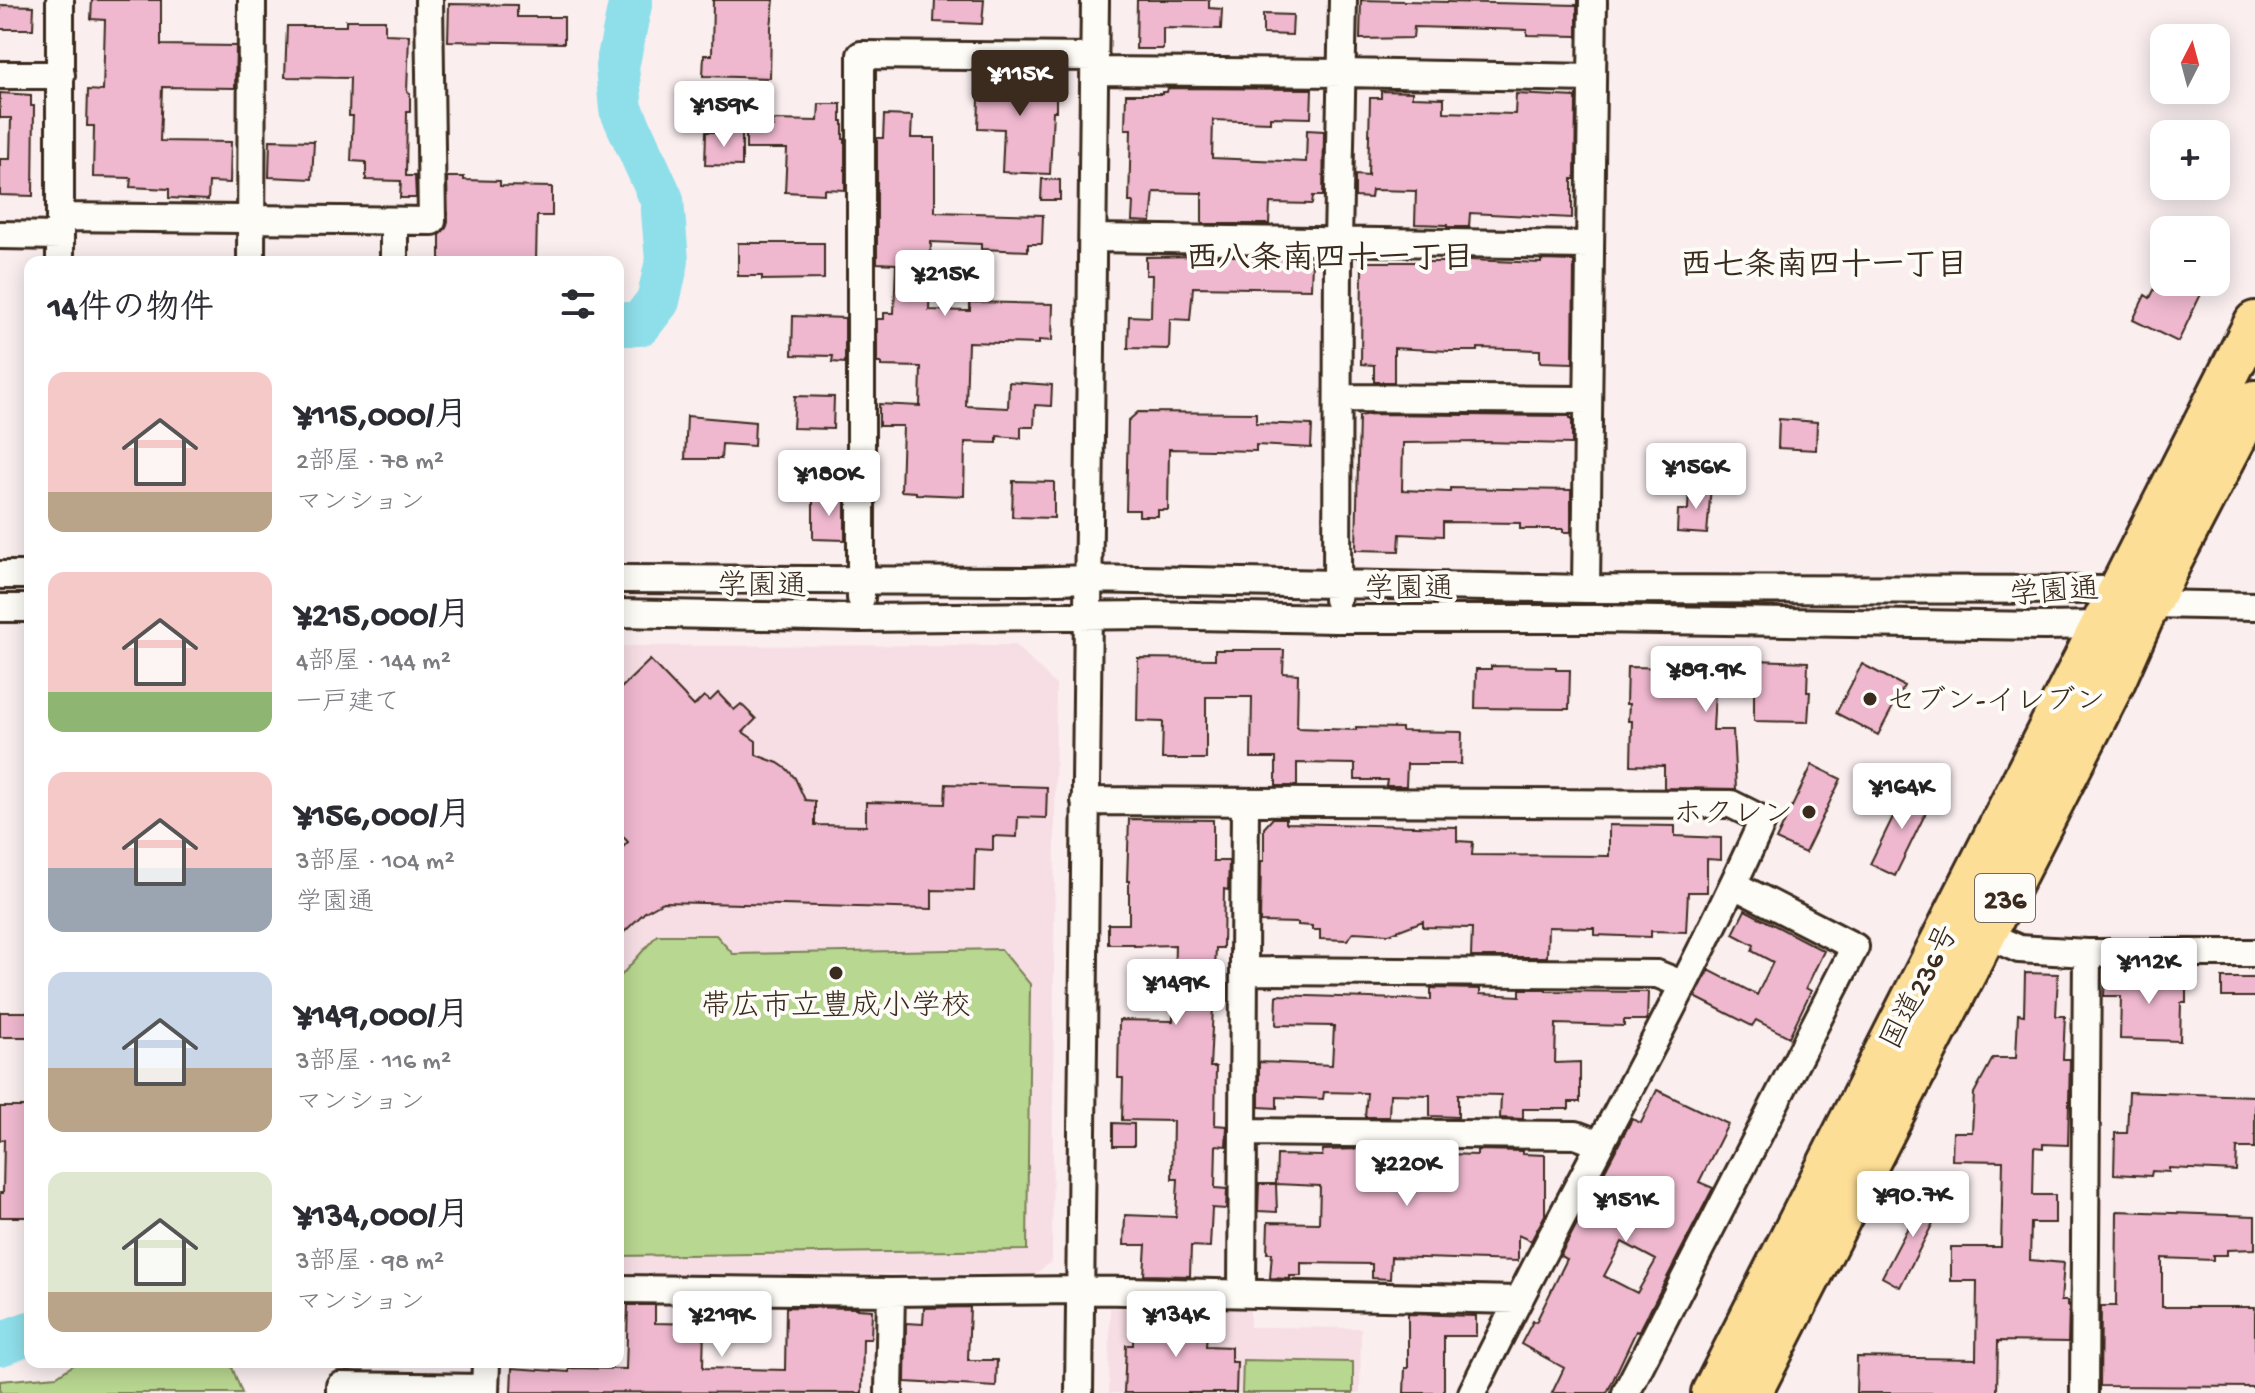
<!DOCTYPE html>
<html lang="ja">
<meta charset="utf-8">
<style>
:root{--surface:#fff;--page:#f2f2f3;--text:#2b2b33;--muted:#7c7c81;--accent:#3b2a1e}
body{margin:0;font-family:"Gochi Hand","Klee One",sans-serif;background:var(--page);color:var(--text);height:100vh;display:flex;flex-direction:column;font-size:30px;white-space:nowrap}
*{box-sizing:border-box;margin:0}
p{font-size:26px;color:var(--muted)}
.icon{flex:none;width:44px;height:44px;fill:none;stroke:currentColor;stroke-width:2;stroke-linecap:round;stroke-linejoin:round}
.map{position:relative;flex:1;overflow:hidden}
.sheet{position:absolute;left:24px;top:256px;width:600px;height:1112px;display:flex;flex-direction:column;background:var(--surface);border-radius:16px;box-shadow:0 4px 20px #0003}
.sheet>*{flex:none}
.needle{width:52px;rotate:6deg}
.buttons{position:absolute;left:2150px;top:24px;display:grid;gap:16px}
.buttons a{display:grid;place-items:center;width:80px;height:80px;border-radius:16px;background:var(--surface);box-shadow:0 4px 20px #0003;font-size:40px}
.price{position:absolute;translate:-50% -68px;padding:0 18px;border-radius:8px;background:#fff;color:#222;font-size:26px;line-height:52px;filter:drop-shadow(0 2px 4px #0008)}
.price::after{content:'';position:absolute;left:50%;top:48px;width:24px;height:18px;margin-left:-12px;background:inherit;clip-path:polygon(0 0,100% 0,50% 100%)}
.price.active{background:var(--accent);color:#fff}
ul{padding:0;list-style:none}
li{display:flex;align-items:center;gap:24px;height:200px;padding:0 24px}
li span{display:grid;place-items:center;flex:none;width:224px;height:160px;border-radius:16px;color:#555}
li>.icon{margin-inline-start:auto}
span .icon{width:96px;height:96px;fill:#fffc;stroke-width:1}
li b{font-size:34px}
h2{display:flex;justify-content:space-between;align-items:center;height:96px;padding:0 24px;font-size:34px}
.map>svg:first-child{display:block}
</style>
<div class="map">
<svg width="2255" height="1393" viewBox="0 0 2255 1393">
<rect width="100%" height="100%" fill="#faeeef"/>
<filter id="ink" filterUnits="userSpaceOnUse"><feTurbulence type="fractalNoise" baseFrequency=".0125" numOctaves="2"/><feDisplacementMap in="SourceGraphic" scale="16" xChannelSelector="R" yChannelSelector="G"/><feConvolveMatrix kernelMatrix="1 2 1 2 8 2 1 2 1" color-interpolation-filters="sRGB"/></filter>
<g filter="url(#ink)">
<path fill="#f7dee5" d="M1015,645l41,40 -4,576 -17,13h-417v-628z
M1110,1308l140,1v18l111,1 -1,65h-251z"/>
<path fill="#b8d790" stroke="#7a8057" stroke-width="2" d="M657,935h59l17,19 268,-5 29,35 -3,266 -409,6v-277z
M1243,1360l110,2v31h-111z
M78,1362h152l12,31h-242v-12l57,-5z"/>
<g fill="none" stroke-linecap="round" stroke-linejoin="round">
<path stroke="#8fdfea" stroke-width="44" d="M618,324h22l18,-23 9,-40 -5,-61 -41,-91 -4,-42 14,-67
M0,1344l30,-11"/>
</g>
<path fill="#efb8cf" stroke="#3b2a1e" stroke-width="2" fill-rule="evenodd" d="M92,0h69v45l75,1 -1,42 -73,-1 -2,54 71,1 -1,41 -21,-1 -1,18 -39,-2v-9l-39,-2 1,-9 -38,-1 1,-51h-7l1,-36 15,1 2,-71 -14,-1z
M713,0h61l-3,27 -1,51 -67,-2 1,-21h8z
M935,0h49l-2,24 -48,-2z
M1137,0h72v8l13,1 -1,20 -58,-1v21h-27z
M1361,0l216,5v31l-50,-1v-5l-113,-3 -1,11 -53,1z
M449,4l68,1v12h47v26l-116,-2z
M0,5l34,1 -1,23h-33z
M1263,14l30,1 -1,20 -29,-1z
M346,20h39v14l24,1 -2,57 3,1v18h-3l-1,65h9l1,22h-16l1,-17 -35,-1v-18l-15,-1 2,-45h-4l1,-38 -65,-1 2,-51h59z
M980,72h31v5h45v34h-3l-3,63 -48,-2 2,-43 -26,-1z
M1168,88l144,1 -1,29 -41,-1v5l-57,-2 -1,38 94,4 1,-32 17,1 -1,65h-10l-1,8 -42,-1 -1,21h-67v-31l-48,-1 -3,30 -19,-1 1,-19h-4l2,-73h-6l1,-35h36v-2h5z
M1381,91l31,1v5l32,1v14l71,2 1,-20 60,3 -1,82h-3v39l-102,-5 -1,14h-22v-2l-32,-1 1,-33 -44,-1 -1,8 -16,-1v-22l13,1 2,-78h11z
M0,93l31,2v11h3l-1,90 -33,-1v-36h10l1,-41h-11z
M819,104h22v17h2v18h2v51l-21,-1v5l-39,-2 2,-43h-41v-22h27v-7l45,1z
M884,115l28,1 -1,22h24v74l108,3 -1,29h-14v7l-47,-2v-5l-50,-2 -2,68 41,1v-9l83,2 -1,37 -13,-1v4l-71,-2 -2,64 42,2 1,-26 43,3 -1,21 -16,-1 -1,22h-13v11l-24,-2v7l-32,-1 -1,54 -48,-2v-2l-15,-1 2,-65h-24v-22l41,2 1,-39 -40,-1v-3h-4v-44h7v-6h10l2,-49 -19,-1v-125h6z
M706,132h36v34l-37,-1z
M270,140l44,1 -2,38 -43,-2z
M447,177h17v3l36,1v5l52,1v29h-15l-1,46h-96v-28l6,-6 2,-7z
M1042,179l18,1v20h-19z
M738,243h86v36l-62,1v-4h-24z
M1201,256h67l44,5 -1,28 -118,-2 -3,33 -20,-1 -1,30 -41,-1 1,-32 22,1 1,-42h-6v-18z
M1446,259l95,4v-3l33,1 -1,102 -33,-1v-12l-62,-2v3h-29l-55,-3v34h-20v-17l-13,-1 1,-102h84z
M2158,282h23l21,10 -24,50 -45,-22 12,-25 5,3z
M793,316l52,2v45l-13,-1 1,-6 -41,-1z
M795,396l39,1 -1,32 -40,-1z
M1138,412l118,1v10l56,2 -1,23 -55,-3v6l-87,-2 -1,61h-10v6h-19v-6h-13l2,-89z
M1370,414l200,2v2h2v26l-87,-2 -82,1 -1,47 48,2v-4l121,2v42h-8v-3h-43v-6l-77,-1v14l-43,-2 -1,17 -43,-1 3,-134z
M687,416l68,6 -1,24 -32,-2 -1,15h-36z
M1779,419l38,3 -1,28 -38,-2z
M1013,481l41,1v36l-42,-1z
M1689,485l22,1 -4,48 -30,-2 1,-22h10z
M813,496h32v44l-32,-1z
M1215,650h69l-1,23 15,1 -1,54 59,2v-3l46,1v3l60,1 -1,32h-54l-1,22h-20l1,-6h-32v-16l-58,-1v23h-21v-28h-25l1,-61h-46v62h-44l1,-37 -26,-1 1,-63 77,1z
M1685,656l72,1 -1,3 52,2 -1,30h3l-2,30 -54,-1v-30l-39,-1 -2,40h20l3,59 -72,-1v-22l-33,-1 1,-44h-4l1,-17h-3l1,-37 58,1z
M650,660l44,46 10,-10 6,5 8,-8 16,17 7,-6 15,15 -13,13 13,9v14l22,8 9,6 8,9 10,22 10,1v24l51,1v-24l79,2 1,-20 101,3 -1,31 -28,-1 -1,20 -24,-1v14l-18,-1 -1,42 -42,-1v19l-269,-7 -18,10 -27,26v-86l10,-10 -10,-11v-140z
M1862,664l42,22 -26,49 -42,-22z
M1491,666l65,1v3h14l-1,39 -94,-1 1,-39h15z
M1812,765l29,14 -36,74 -29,-13z
M1908,786l25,12 -38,78 -25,-12z
M1273,818h13v5l171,4v14l16,1 -1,13 137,1v-31l66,1v10l46,2v22l-14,-1v33h-19l-2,40 -35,-1v6l-57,-2v-7l-46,-1 -1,30h-76l1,-29 -49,-1v-6l-34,13 -35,-2 -7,8 -27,-1v-9h-8v-4l-14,-1v-2l-38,-1 1,-61h3v-33z
M1129,819l84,1v41h16l-1,29 -4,-1 -1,59h-7l-6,119h6l-1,58 12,1 -1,20 -10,-1 -1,43 12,1 -1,20 -14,-1 -2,39 -19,-1 -1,30 -46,-1 2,-30h-22l1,-30 51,2 2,-38h-6l1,-58 -51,-1 1,-42h-5l1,-58 54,1 2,-76 -41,1v-2h-26v-20h21v-43h-2z
M1745,910l79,41 -18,37 5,3 -22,46 -33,-17 -4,6 -57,-29 14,-27 48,25 16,-33 -21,-11 2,-6 -21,-11z
M2025,973l33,1 -2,42h9l-2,43h7l-2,86 -25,-1v4l-9,-1 -1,48h22v28h-24l-1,37 34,3 -3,38h6v5h2l-1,36 -70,-1 -1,52h-141l1,-36 119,2 1,-78h-26v-34h50l2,-86 -51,-1 1,-28h19l2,-39 19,-35h23l2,-44 6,1z
M2105,976l81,2v25h-5l-1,38 -60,-2 1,-43h-17z
M2222,978h33v19h-33z
M1431,988l49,1v5l40,2v-7h26v2l102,1 -1,28h-23v6l-68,-2 -1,39 25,-1v40h-11v7h-46v10l-23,-1 1,-23 -43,-1v23l-28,-1v-21l-40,-1 -1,23h-24l2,-24 -43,-1 -1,7 -46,-2v11l-18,-1v-45l73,3 2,-39 -58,-1 1,-30 154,5z
M0,1012h30v25h-30z
M1657,1090l71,34 -29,58 14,6 -74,144 -3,-1 -29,62h-55l12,-25 -43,-24 12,-23 3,1 31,-63 -7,-3 72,-137 9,4zM1622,1242l34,18 -19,33 -33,-17z
M2129,1092l126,4v52h-18l-1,23 -67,-3v4l-17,-1 -1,5 -37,-2 1,-41h12z
M0,1107h30l-1,110h-29v-24h3l1,-53h-4z
M1113,1123l21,1v22h-21z
M1364,1149h24l-1,3 90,3v-5l45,1v3l23,1v60l-14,26 -13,-6v26l-127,-4 -1,22 -18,-1v-14l-71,-1v13h-11v3l-20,-1 2,-25h-5l1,-31 51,1 1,-37 -44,-2 1,28 -19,-1 1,-27h17l1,-29 45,1 1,-6z
M1927,1191l18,9 -45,87 -18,-10z
M2117,1211l138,5v33l-28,1v5h-14v5l-51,-2v49h93v80l-155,-1 1,-80h15z
M628,1305h27v18l49,1 -1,44 82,2 1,-63 71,1v1l15,1 -1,29h-8l-1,54 -351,-1 1,-24 57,4v-4l57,1z
M970,1307l-2,53h29l-1,27 -91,-5 1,-59 17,1 1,-16z
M1408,1314l68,2v20h-32v57h-40l1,-25h3z
M1134,1315l68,2v18h5l-1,11 25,1v15h6l-1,31h-112l2,-48h7z"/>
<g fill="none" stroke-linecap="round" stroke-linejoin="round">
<g stroke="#3b2a1e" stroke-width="32">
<path id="minor" d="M1095,71l248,2 249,5
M0,75h61
M60,217l372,4 -3,-221
M0,235l60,1
M1093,238l496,7
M60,262v-262
M251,262l1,-262
M394,262v-41
M1338,398l250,2
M0,575h30
M618,579l410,2 60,-2 498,10 532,1 31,14 106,2
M1586,589l7,-589
M861,598v-543l234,2
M1337,599l1,-358 5,-241
M0,608h30
M618,613l242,5 288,-3 188,4h259l450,7 55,-1 13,-6
M1085,801l646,3 32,16c-88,195 -197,380 -291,573
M1973,929l46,20 68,4h168
M1244,971l413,3 25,10
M1245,1132l331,3 24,9
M618,1289l273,3 190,-2 436,10
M1242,1292l3,-490
M340,1393v-7l145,2
M485,1393l1,-31
M889,1393l2,-101
M1079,1393l16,-1393
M1626,1393l229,-446 -121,-62
M2084,1393l3,-440"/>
</g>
<g stroke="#3b2a1e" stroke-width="46">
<path id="highway" d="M1712,1393l543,-1071
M1751,1393l362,-708 36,-81 106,-203"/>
</g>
<use href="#minor" stroke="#fdfcf7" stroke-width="26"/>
<use href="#highway" stroke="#fdde96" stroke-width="40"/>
</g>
</g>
<g fill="#3b2a1e" stroke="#fdfcf7" stroke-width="3">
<circle cx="1870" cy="699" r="8"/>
<circle cx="1809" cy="812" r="8"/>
<circle cx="836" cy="973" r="8"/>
</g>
<g text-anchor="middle" stroke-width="8" stroke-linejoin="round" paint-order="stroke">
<rect fill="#fdfcf7" stroke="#75695f" stroke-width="2" x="1975" y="874" width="60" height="48" rx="6"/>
<g font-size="28" font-weight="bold" fill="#3b2a1e">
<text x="2005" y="908">236</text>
</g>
<g font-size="30" fill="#3b2a1e" stroke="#fdfcf7">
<text transform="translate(762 584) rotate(1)" y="10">学園通</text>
<text x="1409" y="597">学園通</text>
<text transform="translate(2054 590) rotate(-4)" y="10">学園通</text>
<text transform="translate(1918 986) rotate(-63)" y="10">国道236号</text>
</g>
<g font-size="30" fill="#3b2a1e" stroke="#fdfcf7" text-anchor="start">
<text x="1886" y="709">セブン-イレブン</text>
<text x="1793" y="822" text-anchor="end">ホクレン</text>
<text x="836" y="1014" text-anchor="middle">帯広市立豊成小学校</text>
</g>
<g font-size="32" font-weight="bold" fill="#3b2a1e" stroke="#fdfcf7">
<text x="1330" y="267">西八条南四十一丁目</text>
<text x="1824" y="274">西七条南四十一丁目</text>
</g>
</g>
</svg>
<div class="buttons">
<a><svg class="needle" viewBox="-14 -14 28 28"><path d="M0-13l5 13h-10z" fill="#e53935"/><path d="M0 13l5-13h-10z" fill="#7c7c81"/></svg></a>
<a>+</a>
<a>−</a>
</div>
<b class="price active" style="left:1020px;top:118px">¥115K</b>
<b class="price" style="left:724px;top:149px">¥159K</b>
<b class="price" style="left:945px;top:318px">¥215K</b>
<b class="price" style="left:1696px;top:511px">¥156K</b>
<b class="price" style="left:829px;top:518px">¥180K</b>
<b class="price" style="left:1706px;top:714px">¥89.9K</b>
<b class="price" style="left:1902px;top:831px">¥164K</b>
<b class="price" style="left:2149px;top:1006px">¥112K</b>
<b class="price" style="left:1176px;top:1027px">¥149K</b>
<b class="price" style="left:1407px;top:1208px">¥220K</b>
<b class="price" style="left:1913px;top:1239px">¥90.7K</b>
<b class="price" style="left:1626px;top:1244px">¥151K</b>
<b class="price" style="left:722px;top:1359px">¥219K</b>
<b class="price" style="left:1176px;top:1359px">¥134K</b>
<section class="sheet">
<h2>14件の物件<svg class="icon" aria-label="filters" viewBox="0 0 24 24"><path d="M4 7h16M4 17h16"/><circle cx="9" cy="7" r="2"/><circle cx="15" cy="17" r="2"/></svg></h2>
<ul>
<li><span style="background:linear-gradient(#f6c9c9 75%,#b9a48a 0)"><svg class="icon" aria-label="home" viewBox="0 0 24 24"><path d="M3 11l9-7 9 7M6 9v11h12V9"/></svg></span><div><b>¥115,000/月</b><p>2部屋 · 78 m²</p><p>マンション</p></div></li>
<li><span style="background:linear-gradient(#f6c9c9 75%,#8fb573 0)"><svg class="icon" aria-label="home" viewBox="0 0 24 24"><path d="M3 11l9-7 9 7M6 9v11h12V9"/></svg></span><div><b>¥215,000/月</b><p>4部屋 · 144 m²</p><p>一戸建て</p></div></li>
<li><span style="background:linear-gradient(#f6c9c9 60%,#9aa5b1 0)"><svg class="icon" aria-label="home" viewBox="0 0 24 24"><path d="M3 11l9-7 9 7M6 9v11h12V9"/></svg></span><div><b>¥156,000/月</b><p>3部屋 · 104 m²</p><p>学園通</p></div></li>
<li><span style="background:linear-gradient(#c9d6e8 60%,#b9a48a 0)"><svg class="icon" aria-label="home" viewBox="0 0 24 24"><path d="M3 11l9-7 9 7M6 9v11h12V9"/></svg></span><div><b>¥149,000/月</b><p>3部屋 · 116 m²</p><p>マンション</p></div></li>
<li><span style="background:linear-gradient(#dfe7d0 75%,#b9a48a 0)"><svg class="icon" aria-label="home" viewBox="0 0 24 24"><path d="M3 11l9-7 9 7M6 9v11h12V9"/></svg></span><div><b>¥134,000/月</b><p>3部屋 · 98 m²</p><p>マンション</p></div></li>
</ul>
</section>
</div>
